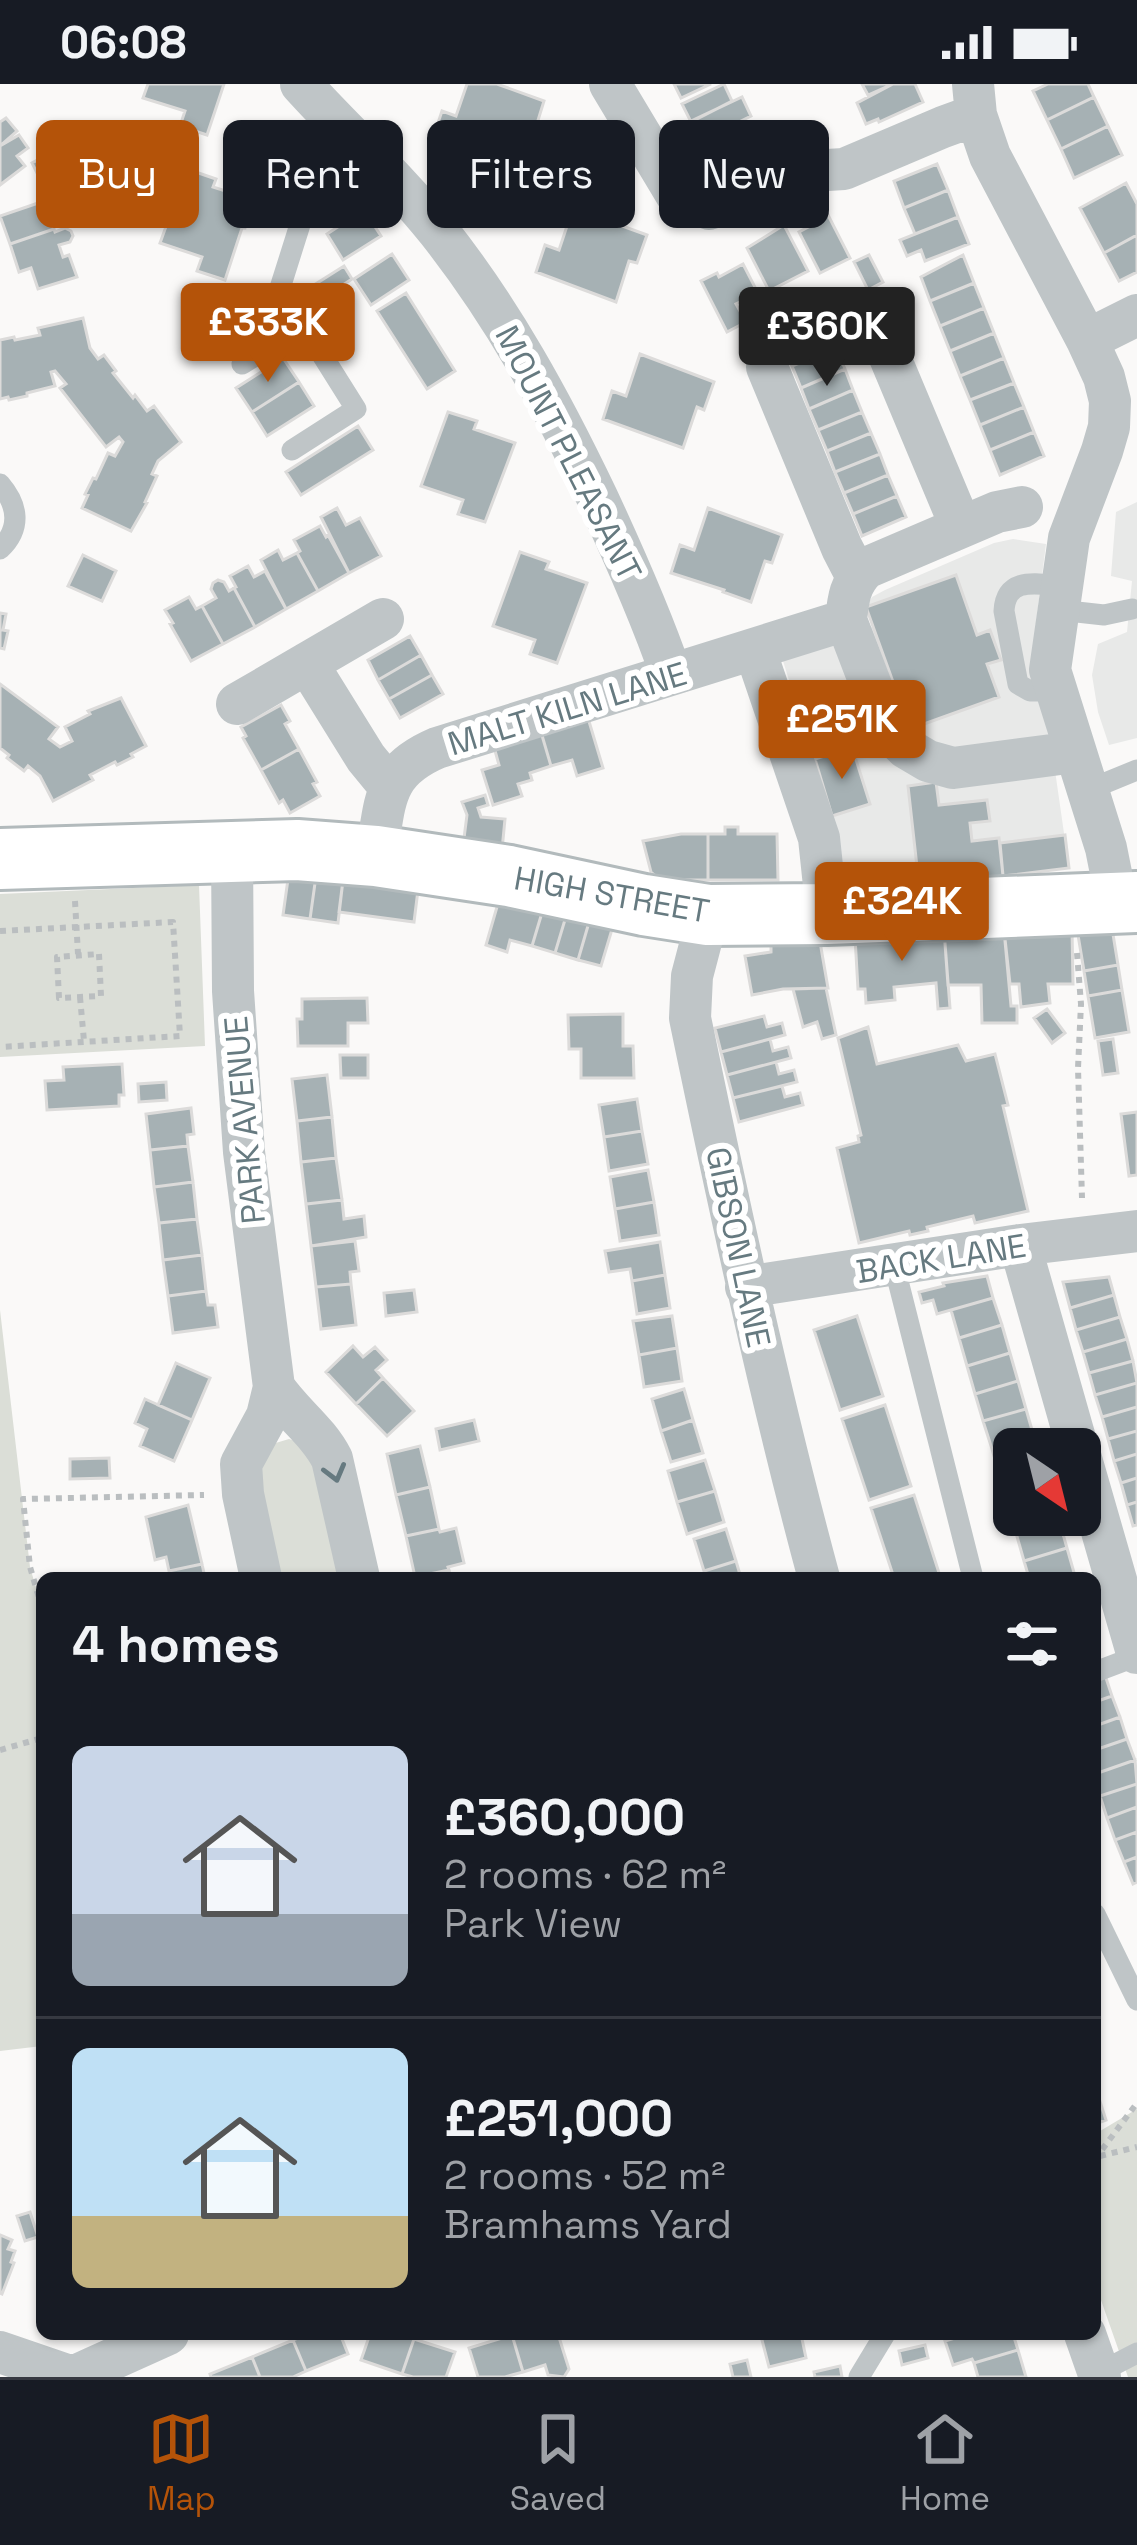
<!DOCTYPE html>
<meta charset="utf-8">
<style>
:root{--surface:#171b24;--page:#242831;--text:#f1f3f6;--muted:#9ea1a6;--line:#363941;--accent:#b45309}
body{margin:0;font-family:"Space Grotesk",sans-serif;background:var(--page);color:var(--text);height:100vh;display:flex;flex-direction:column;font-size:45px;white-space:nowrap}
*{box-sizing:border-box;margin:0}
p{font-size:39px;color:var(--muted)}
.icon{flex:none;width:66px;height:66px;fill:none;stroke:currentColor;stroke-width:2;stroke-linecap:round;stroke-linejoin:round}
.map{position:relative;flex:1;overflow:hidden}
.side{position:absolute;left:36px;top:1488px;width:1065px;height:768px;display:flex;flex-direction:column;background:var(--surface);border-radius:18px;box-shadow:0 3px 9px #0004}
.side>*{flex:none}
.guide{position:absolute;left:36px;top:36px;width:1065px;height:108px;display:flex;gap:24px}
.needle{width:78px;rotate:145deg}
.buttons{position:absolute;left:993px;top:1344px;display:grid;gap:24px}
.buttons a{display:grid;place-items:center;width:108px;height:108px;border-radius:18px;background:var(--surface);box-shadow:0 3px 9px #0004;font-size:60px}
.price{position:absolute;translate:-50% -102px;padding:0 27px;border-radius:12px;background:var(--accent);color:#fff;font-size:39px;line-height:78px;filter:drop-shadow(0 3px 6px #0008)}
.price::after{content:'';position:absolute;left:50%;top:72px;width:36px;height:27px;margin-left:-18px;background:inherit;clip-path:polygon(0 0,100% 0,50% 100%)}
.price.active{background:#222;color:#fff}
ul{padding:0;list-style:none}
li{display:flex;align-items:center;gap:36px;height:300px;padding:0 36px}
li+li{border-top:3px solid var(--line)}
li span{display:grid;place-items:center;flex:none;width:336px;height:240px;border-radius:18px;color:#555}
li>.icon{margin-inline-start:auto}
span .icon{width:144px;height:144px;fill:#fffc;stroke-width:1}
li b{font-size:51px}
h2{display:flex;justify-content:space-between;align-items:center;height:144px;padding:0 36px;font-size:51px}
.pill{padding:0 42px;border-radius:18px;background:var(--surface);box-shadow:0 3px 9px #0004;font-size:42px;line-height:108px}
.pill.active{background:var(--accent);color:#fff}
.status{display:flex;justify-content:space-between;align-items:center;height:84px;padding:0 60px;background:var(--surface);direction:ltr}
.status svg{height:33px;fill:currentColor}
.tab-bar{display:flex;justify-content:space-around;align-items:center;height:168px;border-top:3px solid var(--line);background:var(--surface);font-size:33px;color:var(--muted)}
.tab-bar a{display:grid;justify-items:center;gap:6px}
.tab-bar .active{color:var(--accent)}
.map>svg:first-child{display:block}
</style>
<div class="status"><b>06:08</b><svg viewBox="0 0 49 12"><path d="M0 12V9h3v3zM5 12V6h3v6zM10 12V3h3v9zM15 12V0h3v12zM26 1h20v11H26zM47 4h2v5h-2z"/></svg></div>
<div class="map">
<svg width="1137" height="2293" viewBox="0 0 1137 2293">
<rect width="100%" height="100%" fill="#faf9f8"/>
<path fill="#e8e9e8" d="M1137,418v236l-28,7 -11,-33 -6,-37 6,-31 29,-12 5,-51 -21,-5 5,-64z
M1013,455l33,5 -11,87 34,237 -150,17 -76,5 -10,-70 -50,-159 10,-11 79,-23 -6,-20 6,-10 13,-7 109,-47z"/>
<path fill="#dbded7" d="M199,801l6,161 -205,11v-163z
M0,1226l30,257 12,42v437l-42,5z
M289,1355l19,6 36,133h-65l-22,-116 12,-17z
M1137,2025v268h-9l-33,-94v-149z"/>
<path fill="#a6b1b4" stroke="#dcdbda" stroke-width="3" d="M148,0h76l-17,51 -27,-9 5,-15 -42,-13z
M467,0h30l47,17 -9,29 -8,-3 -14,41 -28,-9v-4l-52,-17 9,-27 14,5z
M674,0h37l-30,14z
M724,0l8,17 -41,21 -9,-18z
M862,0h31l-25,11z
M893,0h22l8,18 -44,20 -1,-3 -12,5 -9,-21z
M1048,0h40l6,13 -47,23 -14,-29z
M742,13l9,19 -10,5 2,3 -45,21 -11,-22z
M1094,13l14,29 -47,23 -14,-29z
M6,34l11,13 -17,15v-24z
M743,40l5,10 10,-5 6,13 -55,26 -11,-23z
M1108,42l14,29 -48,23 -13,-29z
M19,51l9,13 -11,8 8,10 -25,19v-39z
M58,65l10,19 -27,13 -9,-18z
M937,80l11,26 -44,18 -10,-27z
M68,84l10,18 -27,14 -10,-19z
M187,85l29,10 -3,8 41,13 -9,28h-3l-17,52 -28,-9 5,-14 -42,-14z
M1126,99l11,21v31l-33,18 -24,-45z
M948,106l10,27 -43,17 -11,-26z
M44,117l10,28 -44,15 -10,-28z
M573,124l74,27 -10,28 -8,-2 -13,41 -80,-30 9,-27 14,5z
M364,126l17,26 -38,24 -16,-26z
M826,127l24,47 -30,15 -21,-41 15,-8 -2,-5z
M958,133l11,27 -44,17 -4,-11 -14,6 -7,-16z
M784,141l24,46 -39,20 -22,-43z
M65,144l6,3 2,5 -3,6 -11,3 4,12 6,-2 8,22 -39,12 -7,-21 -12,4 -9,-28 44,-15 1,3z
M1137,151v37l-18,9 -15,-28z
M392,170l17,26 -38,25 -17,-26z
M869,171l14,27 -15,8 -14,-28z
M963,171l11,28 -44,18 -9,-24z
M743,180l15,29 -22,11 10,18 -19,10 -26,-51 16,-8 2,4z
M344,182l8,13 -29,19 -9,-13z
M974,199l10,25 -44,18 -10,-25z
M406,209l49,78 -28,18 -50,-78z
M248,218l14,23 -47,30 -15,-24z
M984,224l10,25 -44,18 -10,-25z
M83,234l7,30 8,11 6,-4 12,16 -3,2 20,25 2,-3 12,16 7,-5 27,36 -23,19 -6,13 5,2 -12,26 2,1 -16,28 -49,-23 6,-13 -3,-1 8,-16 3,1 12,-26 7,3 8,-14 -4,-5 -13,10 -46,-59 6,-4 -11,-13 -4,1 4,14 -28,7v3l-18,4 -1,-3 -8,2v-59l14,-3 1,3 25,-5 -2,-7z
M827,243l9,21 -44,18 -8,-18z
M994,249l10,25 -44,18 -10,-25z
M836,264l9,21 -44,19 -9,-22z
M640,270l74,28 -10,28 -7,-3 -14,41 -80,-29 9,-28 14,5z
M283,274l16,24 -47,30 -16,-24z
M1004,274l10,25 -44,17 -10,-24z
M845,285l8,21 -44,19 -8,-21z
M299,298l15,24 -47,30 -15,-24z
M1014,299l10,24 -44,18 -10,-25z
M853,306l9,22 -44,18 -9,-21z
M1024,323l10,25 -44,18 -10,-25z
M448,328l29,9 -3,8 41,14 -30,79 -27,-8 5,-14 -42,-14z
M862,328l9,21 -44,18 -9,-21z
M358,342l15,24 -72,45 -15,-23z
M1034,348l10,24 -44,19 -10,-25z
M871,349l9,21 -45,18 -8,-21z
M880,370l8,21 -44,18 -9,-21z
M888,391l9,21 -44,18 -9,-21z
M897,412l9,21 -44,19 -9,-22z
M337,424l9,17 14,-7 21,38 -32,17 -28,-56z
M708,424l74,27 -10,28 -7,-2 -14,41 -28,-10 1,-2 -53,-17 9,-28 14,5z
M320,442l6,11 2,-2 21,38 -31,18 -21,-38 3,-2 -6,-11z
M278,466l5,10 14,-7 21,38 -32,18 -25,-49z
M520,468l29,10 -3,7 41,14 -30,80 -27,-9 5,-14 -42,-14z
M83,471l33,16 -14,30 -34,-15z
M248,482l6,11 11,-6 21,38 -31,18 -21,-39 2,-1 -6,-11z
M956,491l21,60 13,-5 11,30 -14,4 12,33 -89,32 -44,-122z
M218,496l6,2 5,9 5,-3 21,39 -32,17 -21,-38 14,-8 -5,-9 2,-6z
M189,513l7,12 6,-3 21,38 -32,17 -21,-37 3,-1 -8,-13z
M0,529l6,1 -3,16 5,1 -4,18 -4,-1z
M410,552l11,19 -43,25 -10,-20z
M421,571l11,20 -43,24 -11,-19z
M432,591l11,19 -43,24 -11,-19z
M0,600l58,43 -9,12 11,8 12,-6 -7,-14 25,-13 -2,-3 33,-13 25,48 -15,8 2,3 -16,8 -2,-3 -25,13 3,5 -40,21 -13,-25 -12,-10 -4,5 -17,-13 2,-3 -9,-7z
M281,621l9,16 -5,3 14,25 -38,21 -18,-32 3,-2 -5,-9z
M588,634l15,50 -26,8 -5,-16 -21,6 -10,-34z
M541,648l10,34 -21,7 2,7 -14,4 4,12 -29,9 -11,-35 17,-5 -5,-18z
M852,663l18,57 -38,12 -17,-57z
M299,665l18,33 -4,2 7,12 -30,17 -7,-13 -4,3 -18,-33z
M936,698l3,23 48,-5 3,21 -20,2 2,18 27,-3 4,38 -84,9 -11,-99z
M485,711l3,10 -10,3 3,9 24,2 -3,31 -39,-4 4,-31 -5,-13z
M725,743h13v7h39l1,46h-70v-46h17z
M681,750h27v46h-48l-9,-8 -8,-31z
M1065,751l4,33 -66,8 -3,-33z
M289,788l27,4 -6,43 -27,-4z
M316,792l27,4 -5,43 -28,-4z
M343,796l75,10 -4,32 -75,-10z
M501,809l43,13 -12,40 -22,-6 -3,12 -21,-7z
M544,822l23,7 -12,40 -23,-7z
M567,829l23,6 -12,41 -23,-7z
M590,835l23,7 -12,40 -23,-6z
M1112,844l6,37 -34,6 -7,-42z
M1072,845l1,55h-25l2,19 -29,4 -2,-23h-9l-6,-54z
M944,846h60l7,76h6v17h-35l-1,-38h-33z
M944,846l6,78 -12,1 -2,-26 -42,4 1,13 -29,3 -1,-14h-7l-3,-52z
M820,858l8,46 -45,1 -31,6 -7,-39 26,-4v-8z
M1118,881l4,25 -34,6 -4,-25z
M826,904l10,47 -14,4 -5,-17 -14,5 -10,-38z
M1122,906l7,42 -34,6 -7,-42z
M367,914l1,25h-20v23h-50l-1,-27h5v-20z
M1047,925l18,24 -13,10 -18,-25z
M623,930v32h10l1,32h-53v-29h-12l-1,-34z
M764,932l3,11 15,-4 3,12 -64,17 -6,-24z
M868,943l9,37 81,-19 8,16 29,-7 13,51 -5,1 25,105 -53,12 -2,-7 -46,11 1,4 -18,4 -1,-4 -50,12 -22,-95 22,-6 -1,-6 3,-1 -23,-97z
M770,955l3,12 15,-4 3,11 -64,17 -6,-23z
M1113,955l5,34 -15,2 -5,-34z
M340,971h28v23h-27z
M776,978l3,12 15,-4 3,12 -64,16 -6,-23z
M122,980l2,31h-5v11l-72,4 -2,-29 19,-1 -1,-13z
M327,991l5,42 -35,4 -5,-42z
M166,998l1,18 -28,2 -1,-18z
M782,1002l3,11 15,-4 3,12 -64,17 -6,-24z
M637,1015l5,32 -38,6 -5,-32z
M191,1024l3,26 -7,1 1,11 -38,4 -4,-36z
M1137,1028v63l-8,1 -8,-62z
M332,1033l4,41 -35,4 -4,-41z
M642,1047l6,33 -39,7 -5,-34z
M188,1062l5,36 -39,5 -4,-37z
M336,1074l6,42 -36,4 -5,-42z
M648,1086l6,32 -39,7 -5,-32z
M193,1098l4,37 -38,4 -5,-36z
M342,1116l2,19 20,-3 2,21 -55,9 -5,-42z
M654,1118l5,33 -39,6 -5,-32z
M197,1135l5,36 -39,5 -4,-37z
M355,1157l4,30 -9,1 1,12 -35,3 -5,-41z
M660,1158l5,33 -33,6 -2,-12 -21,3 -4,-21z
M202,1171l4,36 -38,5 -5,-36z
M665,1191l5,33 -33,6 -5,-33z
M987,1192l6,22 -56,16 -4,-14 -11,3 -3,-11 25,-6 -1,-3z
M1109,1193l5,18 -44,13 -7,-26z
M351,1200l5,41 -35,4 -5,-42z
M414,1206l3,22 -31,4 -2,-23z
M206,1207l2,14h7l3,22 -45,6 -5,-37z
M1114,1211l6,22 -44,13 -6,-22z
M993,1214l9,27 -43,13 -8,-28z
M672,1232l5,32 -38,7 -6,-34z
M857,1232l26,80 -43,14 -26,-80z
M1120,1233l7,22 -44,13 -7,-22z
M1002,1241l8,28 -43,13 -8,-28z
M1127,1255l6,22 -44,12 -6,-21z
M353,1262l10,11 12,-10 12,13 -11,10 7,8 -27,26 -30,-32z
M677,1264l5,33 -38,6 -5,-32z
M1010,1269l8,28 -43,13 -8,-28z
M1133,1277l4,22 -42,12 -6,-22z
M176,1279l34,15 -18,42 -34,-15z
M383,1294l31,33 -27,25 -31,-32z
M1018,1297l8,28 -43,12 -8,-27z
M1137,1299v24l-35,10 -7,-22z
M684,1305l9,31 -32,11 -9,-32z
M145,1315l47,21 -18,41 -34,-15 7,-17 -12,-6z
M885,1321l26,81 -42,14 -27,-81z
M1137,1323v24l-29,8 -6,-22z
M1026,1325l8,28 -42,12 -9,-28z
M474,1336l5,21 -39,9 -4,-21z
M693,1336l10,33 -32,9 -10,-31z
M1137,1347v23l-23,7 -6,-22z
M1034,1353l4,12h-24v24l-14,4 -8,-28z
M420,1362l10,41 -34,8 -9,-41z
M1137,1370v24l-16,5 -7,-22z
M109,1374l1,20 -40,1v-20z
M705,1376l10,31 -38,11 -9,-31z
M1014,1389v30l-6,2 -8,-28z
M1137,1394v24l-10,3 -6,-22z
M430,1403l9,42 -33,7 -10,-41z
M715,1407l9,31 -37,12 -10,-32z
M914,1411l26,81 -46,2 -23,-70z
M1137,1418v23l-4,1 -6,-21z
M1014,1419v12h43l2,5 -43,13 -8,-28z
M188,1421l14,59 -33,7 -3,-14 -11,3 -9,-43z
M1059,1436l8,28 -43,13 -8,-28z
M456,1444l8,35 -16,4 1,3 -34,7 -9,-41 33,-7 1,3z
M726,1445l10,32 -32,10 -10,-32z
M1067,1464l8,28 -46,2 -5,-17z
M736,1477l5,17h-35l-2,-7z
M202,1480l3,14h-35l-1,-7z
M449,1486l2,8 -36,-1z
M1105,1591l7,21 -17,6v-24z
M1112,1612l8,21 -25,9v-24z
M1120,1633l7,22 -32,11v-24z
M1127,1655l8,21 -40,14v-24z
M1135,1676l2,24 -37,12 -5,-22z
M1137,1700v23l-30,11 -7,-22z
M1137,1723v25l-22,8 -8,-22z
M1137,1748v25l-13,5 -9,-22z
M1137,1773v25l-4,2 -9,-22z
M1095,2002l11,34 -11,4z
M30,2128l8,25 -13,4 -8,-25z
M0,2151l12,5 -4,9 7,2 -4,11 3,1 -12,31 -2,-1z
M307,2250h33l8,20 -42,17 -13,-31z
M370,2250h28l16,5 -12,35 -41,-14z
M516,2250h42l11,35 -5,8 -16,-2 -3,-10 -22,7 -11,-37z
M768,2250h33l5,24 -37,9 -8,-31z
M1013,2250l5,16 -44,13 -2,-4 -19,6 -8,-24 23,-7z
M512,2251l11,37 -18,5h-27l-9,-29z
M414,2255l41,13 -9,25h-33l-11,-3z
M293,2256l13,31 -13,6h-33l-8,-20z
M925,2261l3,13 -26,7 -3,-14z
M1018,2266l8,27h-48l-4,-14z
M252,2273l8,20h-49l-1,-3z
M747,2276l4,17h-18l-3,-13z
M840,2282l2,11h-27l-1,-5z"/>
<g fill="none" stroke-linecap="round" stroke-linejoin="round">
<g stroke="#b2babc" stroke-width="66">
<path id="secondary" d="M0,775l297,-9 79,6 133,20 135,29 64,10 119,-1 310,-12"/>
</g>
<path stroke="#babec0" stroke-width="6" stroke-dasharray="6 6" stroke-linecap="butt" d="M75,817l3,53
M0,847l173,-9 7,114 -180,11
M1077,869l4,51 -3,64 4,130
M99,870l2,42 -42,2 -2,-41z
M80,913l4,44
M42,1524l-12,-41 -7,-68 181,-4
M0,1666l42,-12
M1100,2072l37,-9
M1095,2075l42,-56"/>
<path stroke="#bfc5c7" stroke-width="21" d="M242,280l62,-38
M292,366l64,-41 -76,-121 53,-168
M0,400c18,21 22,44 0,65
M1059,526l45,5 28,-6
M1057,607h-27l-12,-7 -14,-73c2,-35 33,-27 58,-25
M1088,706l49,-20
M894,1181l79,313
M1095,1588l42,-16
M1095,1830l42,86
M1098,2289l39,-20
M859,2293l26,-43"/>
<path stroke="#bfc5c7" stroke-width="42" d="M301,0c45,50 95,94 137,147 65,82 114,172 159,266 27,58 53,116 74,177
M610,0l66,110 33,15 85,-37 50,-3 99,-42 33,-12
M973,0l3,31 14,41 97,184 17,37 6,24 -1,26 -7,24 -33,87 -19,132 56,178 5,25v29
M873,233l88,210
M1087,256l50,-25
M767,283l75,181 15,29
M846,536l42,110 18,18 22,13 25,7 122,-16
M755,566l64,188 8,76
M307,579l59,95 23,28
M237,620l146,-85
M232,767l1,140 11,161 30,235 -7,29 -26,48 2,30 18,84
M376,772c10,-54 5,-84 61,-108l409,-128c2,-21 4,-37 20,-52l131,-56 25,-5
M708,831l-16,61 -2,42c39,188 79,375 129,560
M1020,1161l58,204
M746,1203l274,-42 117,-14
M274,1303c17,26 44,44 58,72l27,119
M1080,1371l57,198
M1085,2250l15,43
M0,2268l73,25 95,-43"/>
<use href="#secondary" stroke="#fff" stroke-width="60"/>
</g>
<defs><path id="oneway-chevron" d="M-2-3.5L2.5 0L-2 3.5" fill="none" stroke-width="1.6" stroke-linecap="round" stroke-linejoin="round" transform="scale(3)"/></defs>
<use stroke="#667a80" href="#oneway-chevron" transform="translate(335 1389) rotate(75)"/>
<g text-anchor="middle" stroke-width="12" stroke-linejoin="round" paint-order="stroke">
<g font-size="33" fill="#667a80" stroke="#fff">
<text transform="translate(569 369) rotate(63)" y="12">MOUNT PLEASANT</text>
<text transform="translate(567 624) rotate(-17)" y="12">MALT KILN LANE</text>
<text transform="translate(612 810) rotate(10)" y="12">HIGH STREET</text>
<text transform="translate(244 1036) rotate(-95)" y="12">PARK AVENUE</text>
<text transform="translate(739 1163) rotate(78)" y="12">GIBSON LANE</text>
<text transform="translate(941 1174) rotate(-9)" y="12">BACK LANE</text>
</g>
</g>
</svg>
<div class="buttons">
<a><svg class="needle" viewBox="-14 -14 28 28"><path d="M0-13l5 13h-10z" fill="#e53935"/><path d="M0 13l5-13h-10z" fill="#9ea1a6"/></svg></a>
</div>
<b class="price" style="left:268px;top:301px">£333K</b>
<b class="price active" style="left:827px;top:305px">£360K</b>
<b class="price" style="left:842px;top:698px">£251K</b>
<b class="price" style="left:902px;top:880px">£324K</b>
<div class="guide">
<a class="pill active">Buy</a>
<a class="pill">Rent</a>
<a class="pill">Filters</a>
<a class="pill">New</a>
</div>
<section class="side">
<h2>4 homes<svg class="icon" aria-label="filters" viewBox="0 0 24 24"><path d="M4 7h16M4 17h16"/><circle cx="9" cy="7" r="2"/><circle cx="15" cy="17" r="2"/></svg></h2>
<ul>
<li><span style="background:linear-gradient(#c9d6e8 70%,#9aa5b1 0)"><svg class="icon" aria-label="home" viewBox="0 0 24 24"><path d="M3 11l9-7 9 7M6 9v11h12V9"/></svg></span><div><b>£360,000</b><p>2 rooms · 62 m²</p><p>Park View</p></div></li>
<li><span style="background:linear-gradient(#bfe0f5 70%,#c2b280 0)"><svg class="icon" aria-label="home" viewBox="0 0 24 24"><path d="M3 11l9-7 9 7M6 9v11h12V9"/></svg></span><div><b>£251,000</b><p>2 rooms · 52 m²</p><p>Bramhams Yard</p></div></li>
</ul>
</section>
</div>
<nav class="tab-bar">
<a class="active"><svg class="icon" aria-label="map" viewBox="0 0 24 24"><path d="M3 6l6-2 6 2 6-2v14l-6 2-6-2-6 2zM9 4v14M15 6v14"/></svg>Map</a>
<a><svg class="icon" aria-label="saved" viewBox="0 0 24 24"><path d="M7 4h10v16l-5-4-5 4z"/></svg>Saved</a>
<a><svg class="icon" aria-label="home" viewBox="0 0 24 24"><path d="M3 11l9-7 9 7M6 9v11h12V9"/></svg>Home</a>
</nav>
